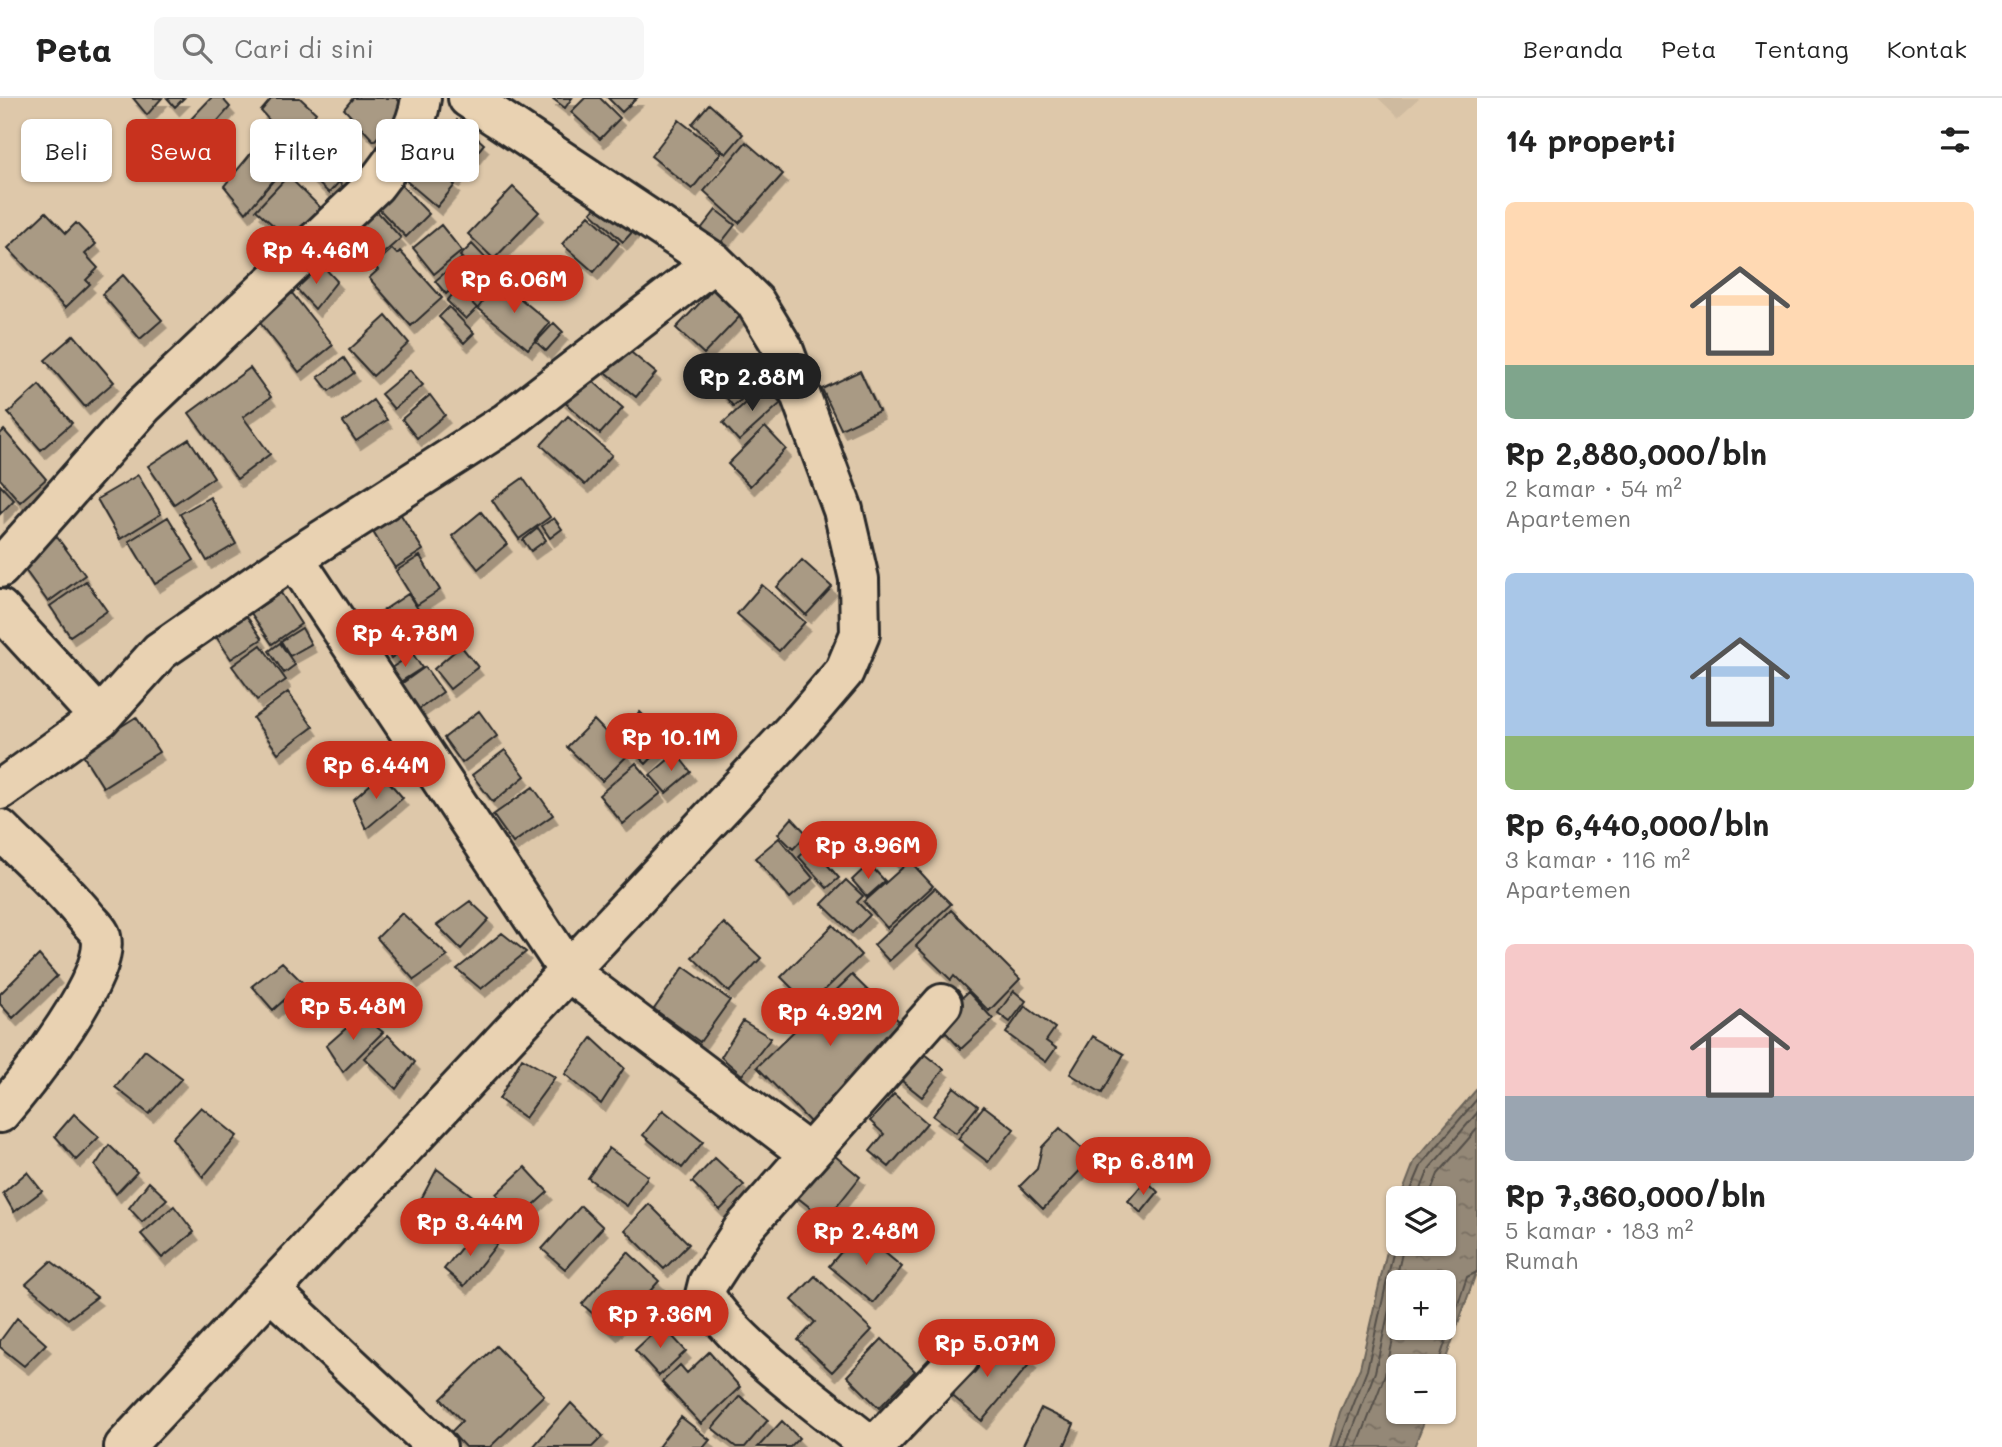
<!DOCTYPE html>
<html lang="id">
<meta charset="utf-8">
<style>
:root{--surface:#fff;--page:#f6f6f6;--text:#222;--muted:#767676;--line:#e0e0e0;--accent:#c8321e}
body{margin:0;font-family:Mali,sans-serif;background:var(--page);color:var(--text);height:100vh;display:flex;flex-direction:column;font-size:26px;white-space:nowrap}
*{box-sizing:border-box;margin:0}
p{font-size:23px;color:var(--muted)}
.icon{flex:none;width:38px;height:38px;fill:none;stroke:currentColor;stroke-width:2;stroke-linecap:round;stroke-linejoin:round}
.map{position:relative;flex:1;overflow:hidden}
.drawer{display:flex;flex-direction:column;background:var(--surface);width:525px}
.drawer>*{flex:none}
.guide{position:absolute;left:21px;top:21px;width:665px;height:63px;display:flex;gap:14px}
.controls{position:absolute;left:1386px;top:1088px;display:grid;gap:14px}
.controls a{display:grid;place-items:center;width:70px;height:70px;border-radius:10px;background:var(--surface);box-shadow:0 2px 5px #0004;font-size:35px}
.price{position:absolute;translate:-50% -60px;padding:0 16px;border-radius:24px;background:var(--accent);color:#fff;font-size:23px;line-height:46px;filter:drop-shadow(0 2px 4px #0008)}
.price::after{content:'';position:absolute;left:50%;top:42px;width:21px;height:16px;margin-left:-10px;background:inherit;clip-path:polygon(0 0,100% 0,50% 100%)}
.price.current{background:#222;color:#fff}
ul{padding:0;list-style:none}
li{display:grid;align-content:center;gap:14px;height:371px;padding:0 28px}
li span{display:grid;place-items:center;height:217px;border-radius:10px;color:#555}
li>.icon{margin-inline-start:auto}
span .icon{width:126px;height:126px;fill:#fffc;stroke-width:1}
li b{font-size:30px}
h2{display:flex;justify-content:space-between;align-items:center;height:84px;padding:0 28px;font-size:30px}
.chip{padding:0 24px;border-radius:10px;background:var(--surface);box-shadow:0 2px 5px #0004;font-size:24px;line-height:63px}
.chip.current{background:var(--accent);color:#fff}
header{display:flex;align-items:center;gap:42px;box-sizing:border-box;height:98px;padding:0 35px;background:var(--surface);border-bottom:2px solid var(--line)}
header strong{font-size:33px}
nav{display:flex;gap:38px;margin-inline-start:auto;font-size:24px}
.search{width:490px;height:63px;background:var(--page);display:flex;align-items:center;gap:18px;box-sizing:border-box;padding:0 24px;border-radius:10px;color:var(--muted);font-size:26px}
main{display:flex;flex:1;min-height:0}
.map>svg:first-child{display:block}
</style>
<header>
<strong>Peta</strong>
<div class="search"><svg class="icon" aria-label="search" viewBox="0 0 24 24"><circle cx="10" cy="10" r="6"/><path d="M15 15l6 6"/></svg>Cari di sini</div>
<nav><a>Beranda</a><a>Peta</a><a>Tentang</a><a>Kontak</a></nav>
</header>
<main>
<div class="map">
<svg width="1477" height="1349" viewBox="0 0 1477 1349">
<defs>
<pattern id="water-ripples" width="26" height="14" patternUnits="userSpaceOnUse" patternTransform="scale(1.75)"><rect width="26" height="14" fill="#948877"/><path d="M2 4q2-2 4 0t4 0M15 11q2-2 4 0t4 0" fill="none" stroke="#796f62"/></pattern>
<filter id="shadow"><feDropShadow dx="4.5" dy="8" stdDeviation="0" flood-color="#0004"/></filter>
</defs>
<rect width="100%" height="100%" fill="#dec8aa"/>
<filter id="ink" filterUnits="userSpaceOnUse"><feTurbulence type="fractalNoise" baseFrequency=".0143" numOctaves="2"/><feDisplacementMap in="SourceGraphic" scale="14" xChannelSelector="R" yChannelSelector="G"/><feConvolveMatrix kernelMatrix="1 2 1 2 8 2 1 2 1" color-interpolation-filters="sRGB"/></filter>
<g filter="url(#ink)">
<path fill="#ceba9f" d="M1378,0h41l-21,19z"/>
<path fill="url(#water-ripples)" stroke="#6a6359" stroke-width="2" fill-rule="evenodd" d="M1477,991v181l-34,97h-45v45h30l-14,35h-84l10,-35 20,-44 38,-165v41h46v-45h-44l15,-39zM1398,1185h46v45h-46z"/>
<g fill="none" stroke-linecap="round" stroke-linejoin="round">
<path stroke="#555049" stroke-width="2" d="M1407,1101l15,-35 55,-65
M1417,1101l12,-30 48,-56
M1428,1101l10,-25 39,-45
M1437,1269l30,-90 10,-5
M1337,1349l30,-77 31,-139
M1346,1349l29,-75 29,-128
M1357,1349l28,-72 13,-57"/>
</g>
<path fill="#a99a84" stroke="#2b2b2b" stroke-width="2" filter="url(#shadow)" d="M133,0h29l-15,17z
M167,0h17l-9,9z
M211,0h11l8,9 -27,31 -14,-17z
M272,0h28l16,15 -24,33 -31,-35z
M353,0h43l10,9 -32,34 -30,-32z
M552,0h20l-7,10z
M585,0h15l20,20 -20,21 -29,-27z
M608,0h29l-15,14z
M709,6l34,30 -17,20 -34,-30z
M457,22l27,24 -29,35 -28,-23z
M679,22l42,33 -29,36 -41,-33z
M316,36l43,39 -15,15 -5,-6 -10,11 -25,-23 2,-8 -9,-8z
M262,42l22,28 -38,45 -22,-27z
M746,44l37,32 -44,49 -35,-32z
M422,60l33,27 -18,22 -33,-28z
M288,78l33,32 -30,33 -35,-31z
M401,87l28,29 -23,23 -28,-29z
M513,89l26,25 -45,47 -26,-25z
M604,99l32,31 -13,14 -32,-30z
M376,112l25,28 -23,20 -24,-28z
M716,112l19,15 -15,19 -19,-15z
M46,114l20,21 10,-10 20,21 -11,10 13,14 -12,12 4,4 -25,24 -57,-60z
M589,117l30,28 -25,29 -32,-28z
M441,127l21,26 -28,23 -21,-26z
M472,146l22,23 -12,12 -22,-23z
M392,151l5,5 3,-3 42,47 -31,28 -42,-48 9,-8 -4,-5z
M461,161l11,13 -26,22 -11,-13z
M321,166l16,17 -22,28 -21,-23z
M123,177l39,45 -22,19 -38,-45z
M465,182l16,14 -9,9 5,5 -11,11 -19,-18z
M499,183l51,42 -22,26 -50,-41z
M716,188l27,27 -39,41 -28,-26z
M292,195l41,52 -34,27 -42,-53z
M449,209l25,26 -10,10 -25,-26z
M386,218l23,27 -36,33 -24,-26z
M554,225l9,9 -17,19 -10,-9z
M74,237l40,47 -29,25 -40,-47z
M621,246l35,29 -20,24 -35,-29z
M344,260l10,15 -25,18 -11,-14z
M750,260l17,22 -34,26 -17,-21z
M250,270l21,29 -28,20 27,37 -33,25 -48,-66z
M410,272l13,15 -29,24 -13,-15z
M860,273l19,40 -38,18 -19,-40z
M584,275l39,35 -23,26 -39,-35z
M39,287l33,38 -31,27 -33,-37z
M765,287l16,18 -42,38 -16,-18z
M430,297l15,20 -28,23 -15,-19z
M373,302l14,20 -31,21 -13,-19z
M568,318l44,39 -27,30 -44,-40z
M765,329l21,22 -36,37 -22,-22z
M4,332l42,49 -26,23 -20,-23v-45z
M189,341l25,38 -40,27 -26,-38z
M138,377l23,39 -41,25 -23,-40z
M523,380l27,39 -31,22 -27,-39z
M0,387l14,15 -14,14z
M210,399l26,47 -29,17 -27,-47z
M398,412l25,40 -28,18 -25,-41z
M481,414l26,32 -29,25 -26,-33z
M168,419l26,43 -39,24 -26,-43z
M554,420l8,11 -12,9 -8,-12z
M538,430l8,12 -15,11 -8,-11z
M54,435l31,42 -37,27 -30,-42z
M420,458l20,34 -23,15 -21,-34z
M802,462l30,27 -26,28 -29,-28z
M86,483l21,30 -37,25 -20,-30z
M762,487l43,37 -26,29 -42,-37z
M281,495l20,31 -29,20 -21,-31z
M408,496l24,36 -41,28 -25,-36z
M237,504l25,37 -31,20 -24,-36z
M302,530l9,16 -21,12 -9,-15z
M280,545l15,22 -11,8 -15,-22z
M261,547l25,35 -29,20 -25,-34z
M461,548l17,21 -28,22 -16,-20z
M413,556l9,14 -25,16 -9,-14z
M425,569l18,25 -28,20 -18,-25z
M288,594l25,35 -35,26 -25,-35z
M479,613l18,25 -35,27 -18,-25z
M640,614l11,11 -22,23 -11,-11z
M136,619l23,35 -56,35 -22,-35z
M594,622l34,35 -26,26 -35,-34z
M655,632l12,12 -21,22 -12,-12z
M505,652l20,26 -32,26 -21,-27z
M676,655l15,19 -25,21 -16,-18z
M636,665l25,30 -38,31 -24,-29z
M382,676l21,24 -37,31 -13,-29z
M533,689l20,28 -40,28 -20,-28z
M792,720l15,16 -14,15 -15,-15z
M779,740l34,40 -23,20 -35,-40z
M900,741l13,12 -14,14 -12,-12z
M811,748l28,32 -12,10 -28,-31z
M910,763l23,25 -46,42 -23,-26z
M869,766l16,17 -18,16 -15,-17z
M846,782l17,16 -6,6 13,13 -18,18 -30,-29z
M935,790l16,16 -62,57 -15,-16z
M470,803l19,18 -28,30 -24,-24z
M951,812l69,69 -31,32 -35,-35 -3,4 -35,-34z
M402,815l46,43 -34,24 -37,-42z
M724,825l37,35 -32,34 -37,-35z
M833,827l28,30 -52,50 -28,-28z
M502,835l24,19 -45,37 -24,-20z
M39,857l18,21 -44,42 -13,-14v-10z
M282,864l21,21 -30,27 -21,-24z
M684,869l46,33 -30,42 -46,-33z
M852,877l51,50 -92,98 -54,-56z
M1014,893l12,10 -16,21 -12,-9z
M968,894l25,27 -32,30 -25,-27z
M1025,908l30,22 -9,13 10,7 -10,14 -40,-29z
M361,917l22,17 -40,40 -17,-26z
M743,923l28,17 -29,37 -21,-18z
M388,937l27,27 -19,27 -32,-31z
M1093,938l31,18 -22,39 -32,-19z
M592,940l32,30 -23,36 -36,-30z
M145,952l37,28 -33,36 -34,-27z
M920,952l24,19 -22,28 -25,-20z
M522,960l33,19 -30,41 -26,-19z
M954,989l24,19 -22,27 -23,-17z
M894,996l33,29 -38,44 -19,-16 14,-17 -14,-13z
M984,1008l30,23 -26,33 -30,-23z
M201,1009l36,29 -34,41 -31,-39z
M663,1012l40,32 -21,26 -39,-33z
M74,1016l25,23 -23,23 -21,-24z
M1060,1030l32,30 -49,51 -23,-23 17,-17 5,-22z
M109,1047l28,27 -21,22 -21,-28z
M609,1050l39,28 -21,30 -39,-28z
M828,1052l32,27 -34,43 -33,-26z
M715,1060l29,27 -24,25 -28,-28z
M525,1069l23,25 -30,27 -22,-25z
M437,1071l45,34 -29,30 -34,-30z
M27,1074l15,19 -28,21 -11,-19z
M1146,1082l12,12 -17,21 -13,-12z
M149,1084l18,17 -25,23 -13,-14z
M649,1106l40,40 -25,25 -39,-39z
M174,1108l20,26 -32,26 -21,-24z
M581,1108l22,21 -38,42 -23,-20z
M859,1133l43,36 -29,36 -44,-37z
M473,1135l24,11 -33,42 -20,-17z
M628,1154l31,29 -46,51 -31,-28z
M51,1163l46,36 -29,22 -42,-35z
M815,1178l57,54 -40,42 -34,-32 17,-18 -23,-22z
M17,1220l29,26 -22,22 -24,-19v-6z
M662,1227l24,26 -27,25 -24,-26z
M882,1241l33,32 -36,37 -32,-32z
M1007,1242l25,21 -50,60 -40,-34 30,-35 15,12z
M496,1248l48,49 -54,52h-25l-14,-15 11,-11 -21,-22z
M709,1254l31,35 -39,37 -39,-42 18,-17 7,8z
M740,1298l28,24 -23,27h-9l-24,-19z
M571,1305l32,33 -11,11h-59z
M1041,1310l33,16 -10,23h-42z
M681,1319l29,23 -6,7h-46z
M782,1323l17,17 -9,9h-32z"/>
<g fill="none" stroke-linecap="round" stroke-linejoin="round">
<g stroke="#2b2b2b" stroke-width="44">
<path id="minor" d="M294,460l275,414 239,181
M0,470l144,-163 231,-220c20,-26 42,-53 46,-87
M0,511l100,109
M0,692l100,-72 60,-67 134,-93 213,-136 207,-160
M0,731c29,29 60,56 86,88 4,5 11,11 14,17 16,37 -75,150 -100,179
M271,1193l166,156
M124,1349l679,-727 41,-48 16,-38 -1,-55 -16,-69 -60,-162 -28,-46 -41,-40 -246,-164
M872,1349c-45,-37 -140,-104 -167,-152l3,-12 35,-54 199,-225
M874,1349l86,-90"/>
</g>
<use href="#minor" stroke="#e9d2b2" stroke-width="38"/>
</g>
</g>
</svg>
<div class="controls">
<a><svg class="icon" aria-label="layers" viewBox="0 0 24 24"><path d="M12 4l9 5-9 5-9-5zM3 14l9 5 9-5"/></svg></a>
<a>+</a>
<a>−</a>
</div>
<b class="price" style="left:316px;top:188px">Rp 4.46M</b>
<b class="price" style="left:514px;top:217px">Rp 6.06M</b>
<b class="price current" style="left:752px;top:315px">Rp 2.88M</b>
<b class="price" style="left:405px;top:571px">Rp 4.78M</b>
<b class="price" style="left:671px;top:675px">Rp 10.1M</b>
<b class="price" style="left:376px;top:703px">Rp 6.44M</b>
<b class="price" style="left:868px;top:783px">Rp 3.96M</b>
<b class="price" style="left:353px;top:944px">Rp 5.48M</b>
<b class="price" style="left:830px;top:950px">Rp 4.92M</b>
<b class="price" style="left:1143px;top:1099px">Rp 6.81M</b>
<b class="price" style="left:470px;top:1160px">Rp 3.44M</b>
<b class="price" style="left:866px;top:1169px">Rp 2.48M</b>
<b class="price" style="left:660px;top:1252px">Rp 7.36M</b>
<b class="price" style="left:987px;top:1281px">Rp 5.07M</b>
<div class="guide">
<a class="chip">Beli</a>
<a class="chip current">Sewa</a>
<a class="chip">Filter</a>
<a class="chip">Baru</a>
</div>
</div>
<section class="drawer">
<h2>14 properti<svg class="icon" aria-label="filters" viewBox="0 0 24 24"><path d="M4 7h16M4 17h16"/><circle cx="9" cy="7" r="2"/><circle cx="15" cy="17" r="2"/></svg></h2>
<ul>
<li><span style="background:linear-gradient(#ffd9b3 75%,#7fa58c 0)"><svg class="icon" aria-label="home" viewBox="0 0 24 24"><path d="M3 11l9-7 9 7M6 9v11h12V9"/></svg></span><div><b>Rp 2,880,000/bln</b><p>2 kamar · 54 m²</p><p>Apartemen</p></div></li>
<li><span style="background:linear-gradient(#a9c7e8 75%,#8fb573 0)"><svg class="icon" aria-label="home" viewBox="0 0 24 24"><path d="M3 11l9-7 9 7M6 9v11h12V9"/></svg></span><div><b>Rp 6,440,000/bln</b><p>3 kamar · 116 m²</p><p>Apartemen</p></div></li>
<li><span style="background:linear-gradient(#f6c9c9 70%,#9aa5b1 0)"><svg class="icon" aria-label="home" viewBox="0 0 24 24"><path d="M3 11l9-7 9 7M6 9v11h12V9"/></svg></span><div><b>Rp 7,360,000/bln</b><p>5 kamar · 183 m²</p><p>Rumah</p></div></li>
</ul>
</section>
</main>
